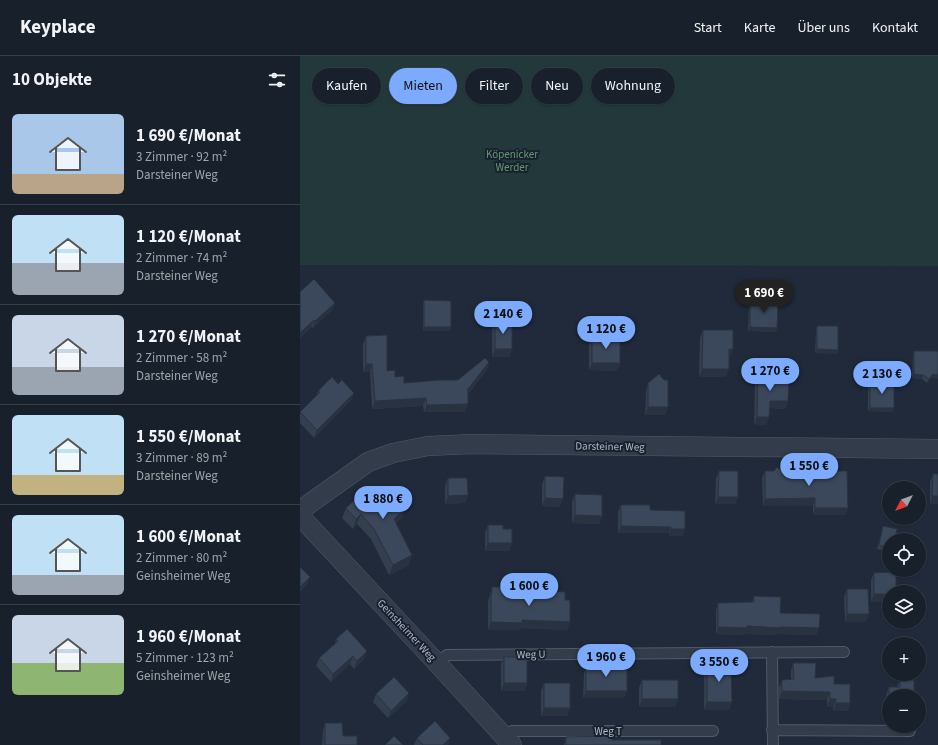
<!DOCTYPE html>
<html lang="de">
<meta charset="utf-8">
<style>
:root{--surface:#18202c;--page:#252d38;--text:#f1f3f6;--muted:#9fa3a9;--line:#363e48;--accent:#7caafe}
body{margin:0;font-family:"Source Sans 3",sans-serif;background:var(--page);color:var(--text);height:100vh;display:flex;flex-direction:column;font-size:15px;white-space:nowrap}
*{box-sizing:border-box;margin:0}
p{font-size:13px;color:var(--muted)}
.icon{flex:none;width:22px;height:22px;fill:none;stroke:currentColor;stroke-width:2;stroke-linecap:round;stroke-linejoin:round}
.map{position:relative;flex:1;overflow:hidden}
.side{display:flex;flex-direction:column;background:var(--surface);width:300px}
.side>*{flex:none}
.top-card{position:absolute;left:12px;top:12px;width:380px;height:36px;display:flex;gap:8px}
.needle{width:26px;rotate:228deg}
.fabs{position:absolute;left:582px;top:425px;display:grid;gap:8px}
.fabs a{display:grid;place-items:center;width:44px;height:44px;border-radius:50%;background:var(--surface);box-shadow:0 1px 3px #0004,0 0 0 1px var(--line);font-size:20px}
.price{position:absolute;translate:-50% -34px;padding:0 9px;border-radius:14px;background:var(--accent);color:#111;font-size:13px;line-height:26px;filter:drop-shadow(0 1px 2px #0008)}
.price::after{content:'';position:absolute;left:50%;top:24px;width:12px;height:9px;margin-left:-6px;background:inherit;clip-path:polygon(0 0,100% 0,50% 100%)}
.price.active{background:#222;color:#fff}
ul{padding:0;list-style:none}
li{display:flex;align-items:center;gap:12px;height:100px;padding:0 12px}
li+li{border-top:1px solid var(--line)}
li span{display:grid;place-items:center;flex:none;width:112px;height:80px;border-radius:6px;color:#555}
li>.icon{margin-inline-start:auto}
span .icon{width:48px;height:48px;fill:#fffc;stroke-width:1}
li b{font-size:17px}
h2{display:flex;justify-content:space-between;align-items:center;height:48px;padding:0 12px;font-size:17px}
.chip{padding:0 14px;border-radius:18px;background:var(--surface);box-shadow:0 1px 3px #0004,0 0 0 1px var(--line);font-size:14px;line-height:36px}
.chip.active{background:var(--accent);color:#111}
header{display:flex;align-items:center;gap:24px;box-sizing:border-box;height:56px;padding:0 20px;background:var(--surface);border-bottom:1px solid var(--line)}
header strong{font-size:19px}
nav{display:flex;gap:22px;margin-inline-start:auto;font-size:14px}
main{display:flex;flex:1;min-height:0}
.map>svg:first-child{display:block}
</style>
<header>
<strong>Keyplace</strong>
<nav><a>Start</a><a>Karte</a><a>Über uns</a><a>Kontakt</a></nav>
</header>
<main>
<section class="side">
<h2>10 Objekte<svg class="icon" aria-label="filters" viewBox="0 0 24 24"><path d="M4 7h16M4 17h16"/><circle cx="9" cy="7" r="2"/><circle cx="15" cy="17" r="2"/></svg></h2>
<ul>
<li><span style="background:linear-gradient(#a9c7e8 75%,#b9a48a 0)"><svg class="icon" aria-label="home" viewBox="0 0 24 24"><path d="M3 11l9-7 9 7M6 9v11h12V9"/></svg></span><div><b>1 690 €/Monat</b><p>3 Zimmer · 92 m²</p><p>Darsteiner Weg</p></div></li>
<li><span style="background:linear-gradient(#bfe0f5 60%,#9aa5b1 0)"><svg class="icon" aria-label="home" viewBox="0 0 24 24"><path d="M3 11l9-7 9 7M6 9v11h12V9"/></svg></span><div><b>1 120 €/Monat</b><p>2 Zimmer · 74 m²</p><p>Darsteiner Weg</p></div></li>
<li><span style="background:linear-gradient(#c9d6e8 65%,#9aa5b1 0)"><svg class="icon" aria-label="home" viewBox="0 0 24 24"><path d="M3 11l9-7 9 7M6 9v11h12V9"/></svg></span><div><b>1 270 €/Monat</b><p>2 Zimmer · 58 m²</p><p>Darsteiner Weg</p></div></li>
<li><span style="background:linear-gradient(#bfe0f5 75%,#c2b280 0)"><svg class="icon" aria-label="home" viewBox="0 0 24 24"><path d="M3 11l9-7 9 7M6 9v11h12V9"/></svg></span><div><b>1 550 €/Monat</b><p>3 Zimmer · 89 m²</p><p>Darsteiner Weg</p></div></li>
<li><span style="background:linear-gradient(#bfe0f5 75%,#9aa5b1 0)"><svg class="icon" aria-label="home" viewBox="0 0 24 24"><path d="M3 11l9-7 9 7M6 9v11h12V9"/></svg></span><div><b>1 600 €/Monat</b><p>2 Zimmer · 80 m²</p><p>Geinsheimer Weg</p></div></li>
<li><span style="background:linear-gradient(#c9d6e8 60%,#8fb573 0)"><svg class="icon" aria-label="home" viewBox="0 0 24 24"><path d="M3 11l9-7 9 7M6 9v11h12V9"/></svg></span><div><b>1 960 €/Monat</b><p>5 Zimmer · 123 m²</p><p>Geinsheimer Weg</p></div></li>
</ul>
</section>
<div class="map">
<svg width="638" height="689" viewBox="0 0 638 689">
<rect width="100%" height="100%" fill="#202a3a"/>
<path fill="#22383b" d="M0,0h638v210l-638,-1z"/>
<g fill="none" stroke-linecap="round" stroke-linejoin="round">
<g stroke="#515a68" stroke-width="12">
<path id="lane" d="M472,596l1,93
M137,607l10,-8 397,-3
M472,674l138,1
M204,680l8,-5h201"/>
</g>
<g stroke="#515a68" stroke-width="20">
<path id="street" d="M0,456l9,-8 59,-42 25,-9 35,-7 44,-2 466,5
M0,460l137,147 75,82"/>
</g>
<use href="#lane" stroke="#333c4a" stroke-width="10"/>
<use href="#street" stroke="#333c4a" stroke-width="19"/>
</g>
<path fill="#333e4e" d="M0,236l35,11 -2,6 -20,19 -2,-1 -11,11z
M124,244l26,31h-27v-27z
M450,245l27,27 -1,4 -28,-1 1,-26z
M195,265l17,28 -3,8h-17v-28z
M517,270l21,24 -1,4 -22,-1 1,-23z
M403,274l30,19 -3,8h-1l-3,20h-27l1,-39z
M66,280l21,35 8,6 9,6 54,-3 31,-18 -2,8 -19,24 -3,18h-41l-1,-6 -51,3 -2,-37h-7v-28z
M292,280l28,27 -3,8 -28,-1v-26z
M614,295l17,27 -4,5 -5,-4 -10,-1 1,-23z
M458,316l13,6 17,23 -3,8 -15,-1 -1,9 -3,8 -12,-1 1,-45z
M572,326l22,26 -2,4 -24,-1v-24l2,-4h1z
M348,327l20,24 -3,8h-20l1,-24z
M38,328l16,9 -3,7 -37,38 -14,-15v-11l17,-17 1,-4z
M419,415l19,26 -3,7h-20l1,-25z
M465,415h17l6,2 26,-1 1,-1 33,37 -3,7h-32v-9h-50l-1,-28z
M633,418h5v30h-8v-22z
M245,420l15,31 -18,-1v-22z
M148,422l20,17 -3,8 -20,1v-18z
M75,436l31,16 -4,10 -6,5 13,42 -20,10 -18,-36 -14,-15 -4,5 -11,-11 4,-10z
M275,438l27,22 -3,8 -27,-1v-21z
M321,449l29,5 33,26h-14v-3h-51v-21z
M188,469l15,4 9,14 -3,8h-24v-18z
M583,470l6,14v12l-12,-3z
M574,517l15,19v10h-18v-22z
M192,531l16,7 37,1 2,-4 18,9 5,22 -3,8 -46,-2 -1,2h-32v-28z
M547,533l19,33h-21l-1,-25z
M454,540l26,17 37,22 -39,-1 -1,1 -32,-1v1l-29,-1v-24l2,-7 34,-1z
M36,583l28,20 -10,10 -4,-5 -19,18 -15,-16 3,-8 16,-14z
M204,601l23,26 -3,8h-23v-27z
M493,607l22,15 19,6 16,19 -2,8h-15v-4h-6v-7l-48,-1v-11l3,-8h9v-9z
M407,608l25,38 -3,8h-25v-38z
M286,610l41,25 -3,7h-41l1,-25z
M342,624l36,19 -3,8h-36v-19z
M600,624h14l-25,16v12h-3v-13l3,-8h8z
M244,627l26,25 -3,8h-26v-25z
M76,638l31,7 -19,17 -15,-16z
M25,667l18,13 14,9h-35l1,-14z
M266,681l46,3 49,5h-97z
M117,682h33l-2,7h-34z"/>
<path fill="#293240" d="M35,247l-2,6 -20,19 2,-7z
M14,264l-3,7 -11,11v-5z
M124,271h27l-1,4h-27z
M450,271l27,1 -1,4 -28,-1z
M195,293h17l-3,8h-17z
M429,293h4l-3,8h-4z
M517,293l21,1 -1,4 -22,-1z
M189,306l-2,8 -22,27 3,-8z
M292,307h28l-3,8 -28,-1z
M66,308h6l-2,8h-7z
M402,313h27l-3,8h-27z
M614,318l9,1 -1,4 -10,-1z
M633,318l5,1v4l-7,-1 -4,5 2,-4z
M54,337l-3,7 -37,38 3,-8z
M126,342l-3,8 -51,3 3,-8z
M470,345h18l-3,8 -18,-1z
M168,348l-3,8h-41l3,-7z
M348,351h20l-3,8h-20z
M570,352h24l-2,4 -24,-1z
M457,361h12l-3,8 -12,-1z
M168,439l-3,8 -20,1 3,-8z
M632,440h6v8h-8z
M418,441h20l-3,7h-20z
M245,442l18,1 -3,8 -18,-1z
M515,442l-2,8h-50l2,-7z
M106,452l-4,10 -12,11 4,-10z
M515,452h33l-3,7h-32z
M61,458l-4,10 -4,5 3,-10z
M275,459l27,1 -3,8 -27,-1z
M321,470l50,1 -2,6h-51z
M371,473h14l-2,7h-14z
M188,487h24l-3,8h-24z
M112,499l-3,10 -20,10 4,-10z
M10,521l-3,8 -7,7v-5z
M574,538h15v8h-18z
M547,558h22l-3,8h-21z
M222,564l48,2 -3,8 -46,-2 -1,2h-32l3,-8z
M447,570l33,1 39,1 -2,7 -39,-1 -1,1 -32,-1v1l-29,-1 2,-7z
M67,595l-3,8 -10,10 3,-8z
M53,600l-3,8 -19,18 2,-8z
M204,627h23l-3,8h-23z
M286,635h41l-3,7h-41z
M482,635l48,1 -3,8 -48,-1z
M109,637l-2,8 -19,17 3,-7z
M342,643h36l-3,8h-36z
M530,643h6l-3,8h-6z
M589,644v8h-3z
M407,646h25l-3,8h-25z
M536,647h14l-2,8h-15z
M244,652h26l-3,8h-26z
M150,682l-2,7h-5z"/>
<path fill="#3b485b" stroke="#293240" d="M14,223l21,24 -20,18 -1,-1 -14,13v-41z
M124,244l27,1v26h-27z
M450,245h28l-1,27 -27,-1z
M195,265l17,1v27h-17z
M517,270h21v24l-21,-1z
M403,274h30v19h-4v20h-27z
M87,279v36l8,-1v7l9,-1v7l37,-3h17l27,-22 4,4 -21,27v15l-41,1 -1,-7 -51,3 -3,-37h-6v-28z
M292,280l28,1v26h-28z
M614,295h24v24l-5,-1 -4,5 -6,-4 -9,-1z
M458,316h13v6l18,1 -1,22h-18l-1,16h-12z
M359,318l5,6h4v27h-20v-24z
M32,321l6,7 4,-4 12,13 -37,37 -17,-18 20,-20 -2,-1z
M572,326h22v26h-24v-25h2z
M477,411l5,4h5l1,2 27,-1v-1h32l1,37h-33v-10l-50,1v-28h9z
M419,415h19v26h-20z
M633,418h5v22h-6z
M245,420l19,1 -1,22 -18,-1z
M148,422h19l1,17 -20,1z
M83,429l23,23 -12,11 18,36 -19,10 -19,-36 -13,-15 -5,5 -10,-11 23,-22 6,6z
M275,438l27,1v21l-27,-1z
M321,449h29v5l35,1v18h-14v-2l-50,-1z
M188,469h15v4h9v14h-24z
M583,470l14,3 -2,11h-6v8l-10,-3z
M0,511l10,10 -10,10z
M596,516v20h-7v2h-15v-21z
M192,531h15l1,7 39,1v-4l18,1v8h5v22l-48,-2v3l-31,-1v-28h1z
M547,533h21l1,25h-22z
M454,540l27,1 -1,16 40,1 -1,14 -39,-1v1l-33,-2v2l-29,-1v-24l36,-1z
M47,573l20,22 -10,10 -4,-5 -20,18 -14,-16 19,-17 -2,-2z
M204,601h23v26h-23z
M493,607h23l-1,15 19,-2v8h16v19h-14v-4h-6v-7l-48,-1v-11l12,-1z
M407,608h24l1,38h-25z
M286,610h41v25h-41z
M94,621l15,16 -18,18 -15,-17z
M342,624h36v19h-36z
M600,624h14v16h-25v4v-13h11z
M244,627h26v25h-26z
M135,665l15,17 -7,7h-20l-6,-7z
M25,667h17l1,13h14v9h-32z
M94,680l9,9h-18z
M311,680l1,4h49v5h-95v-8z"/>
<g text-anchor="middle" stroke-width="4" stroke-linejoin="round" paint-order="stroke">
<g font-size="11" fill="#649972" stroke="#19212f">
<text x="212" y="102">Köpenicker<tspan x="212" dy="13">Werder</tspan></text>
</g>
<g font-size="11" fill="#aeb7c7" stroke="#19212f">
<text transform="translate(310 390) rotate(1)" y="4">Darsteiner Weg</text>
<text transform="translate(107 574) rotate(47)" y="4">Geinsheimer Weg</text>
<text transform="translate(231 598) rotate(-1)" y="4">Weg U</text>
<text x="308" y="679">Weg T</text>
</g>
</g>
</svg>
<div class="fabs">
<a><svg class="needle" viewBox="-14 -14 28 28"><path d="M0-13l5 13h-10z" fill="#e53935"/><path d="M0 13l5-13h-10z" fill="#9fa3a9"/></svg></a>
<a><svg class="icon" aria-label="locate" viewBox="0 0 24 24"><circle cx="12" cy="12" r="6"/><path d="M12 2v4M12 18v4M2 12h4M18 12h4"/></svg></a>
<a><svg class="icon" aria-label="layers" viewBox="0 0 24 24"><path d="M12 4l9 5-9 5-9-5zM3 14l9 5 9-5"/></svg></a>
<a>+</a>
<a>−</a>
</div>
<b class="price active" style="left:464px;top:258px">1 690 €</b>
<b class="price" style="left:203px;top:279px">2 140 €</b>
<b class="price" style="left:306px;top:294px">1 120 €</b>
<b class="price" style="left:470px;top:336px">1 270 €</b>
<b class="price" style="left:582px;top:339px">2 130 €</b>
<b class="price" style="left:509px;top:431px">1 550 €</b>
<b class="price" style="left:83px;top:464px">1 880 €</b>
<b class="price" style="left:229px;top:551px">1 600 €</b>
<b class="price" style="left:306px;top:622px">1 960 €</b>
<b class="price" style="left:419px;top:627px">3 550 €</b>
<div class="top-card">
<a class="chip">Kaufen</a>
<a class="chip active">Mieten</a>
<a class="chip">Filter</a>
<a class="chip">Neu</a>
<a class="chip">Wohnung</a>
</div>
</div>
</main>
